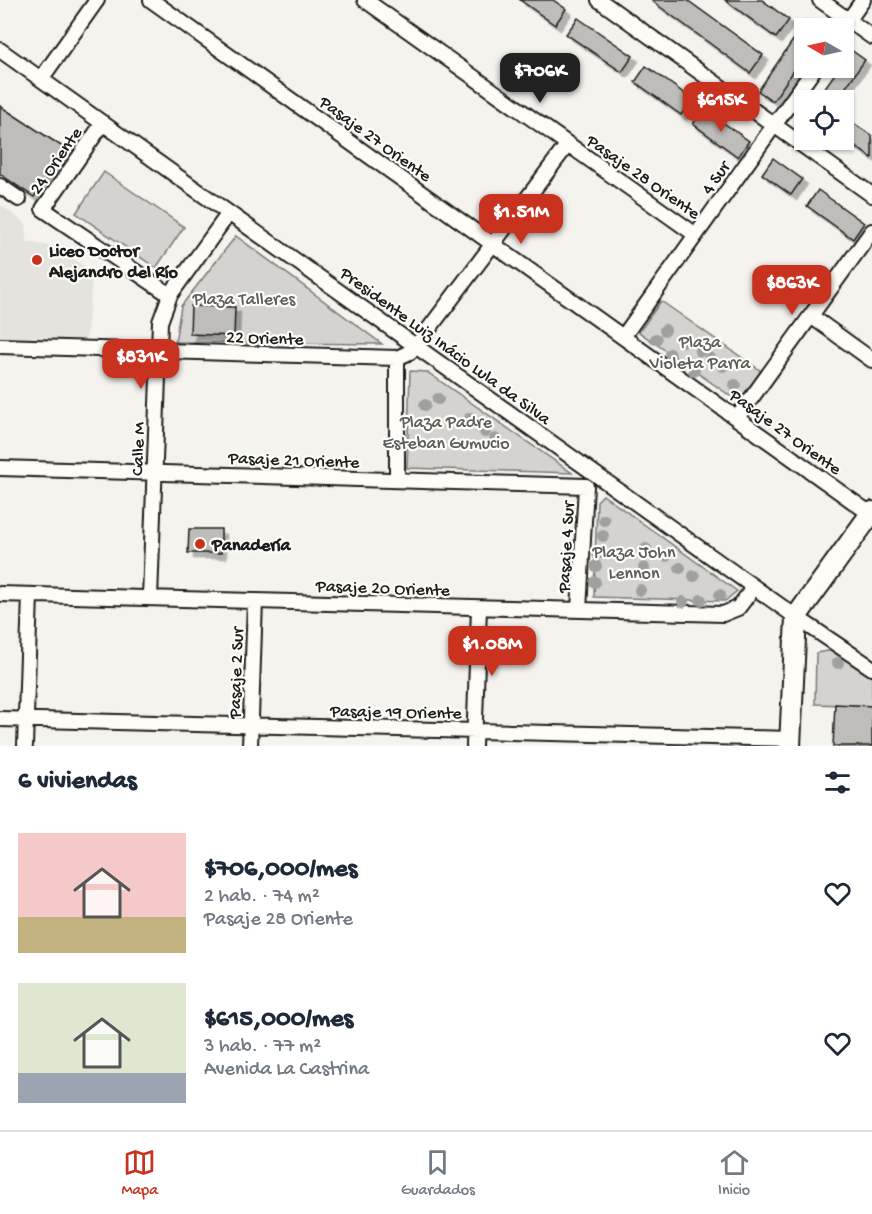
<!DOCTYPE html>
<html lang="es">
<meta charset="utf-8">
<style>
:root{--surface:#fff;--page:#f2f2f3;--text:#1f2937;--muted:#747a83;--line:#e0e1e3;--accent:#c8321e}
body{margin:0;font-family:"Gochi Hand",sans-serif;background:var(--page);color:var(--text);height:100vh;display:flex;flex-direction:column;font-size:22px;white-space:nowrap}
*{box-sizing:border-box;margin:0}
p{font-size:20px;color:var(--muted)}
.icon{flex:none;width:33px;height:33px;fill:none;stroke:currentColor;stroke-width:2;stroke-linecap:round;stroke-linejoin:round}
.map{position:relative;height:746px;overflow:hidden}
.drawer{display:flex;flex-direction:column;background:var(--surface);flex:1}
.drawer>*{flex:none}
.needle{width:39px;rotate:279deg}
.controls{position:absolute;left:794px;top:18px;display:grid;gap:12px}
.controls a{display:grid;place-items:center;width:60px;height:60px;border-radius:0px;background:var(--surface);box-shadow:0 2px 4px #0004;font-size:30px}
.price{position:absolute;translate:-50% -51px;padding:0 14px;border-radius:12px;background:var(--accent);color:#fff;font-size:20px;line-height:39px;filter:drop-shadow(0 2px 3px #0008)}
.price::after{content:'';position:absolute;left:50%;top:36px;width:18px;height:14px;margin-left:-9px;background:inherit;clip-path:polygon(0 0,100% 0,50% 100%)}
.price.current{background:#222;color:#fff}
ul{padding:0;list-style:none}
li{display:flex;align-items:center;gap:18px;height:150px;padding:0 18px}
li span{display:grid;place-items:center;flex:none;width:168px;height:120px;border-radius:0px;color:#555}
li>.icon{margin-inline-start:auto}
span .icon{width:72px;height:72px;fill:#fffc;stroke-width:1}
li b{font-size:26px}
h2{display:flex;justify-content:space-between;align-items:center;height:72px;padding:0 18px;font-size:26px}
.tabs{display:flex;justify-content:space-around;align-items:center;height:84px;border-top:2px solid var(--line);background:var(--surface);font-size:16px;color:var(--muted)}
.tabs a{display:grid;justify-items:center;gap:3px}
.tabs .current{color:var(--accent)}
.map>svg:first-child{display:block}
</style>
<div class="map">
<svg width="872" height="746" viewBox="0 0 872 746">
<defs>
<filter id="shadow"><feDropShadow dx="5.5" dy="5.5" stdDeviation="0" flood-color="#0004"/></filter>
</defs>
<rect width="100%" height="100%" fill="#f4f3ee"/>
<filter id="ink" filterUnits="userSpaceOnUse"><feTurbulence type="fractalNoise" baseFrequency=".0167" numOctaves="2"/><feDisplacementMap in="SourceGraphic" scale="12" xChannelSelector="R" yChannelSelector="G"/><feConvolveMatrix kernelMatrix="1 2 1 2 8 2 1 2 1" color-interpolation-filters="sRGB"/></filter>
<g filter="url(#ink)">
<path fill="#e4e3de" d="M0,204l26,20v18l30,5 37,25 -7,68 -86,-3z"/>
<path fill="#d4d3cf" stroke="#787876" stroke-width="1.5" d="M104,172l80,55 -28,41 -80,-55z
M236,236l146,108 -207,-2 6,-36z
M661,301l100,70 -22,31 -100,-70z
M410,371l17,1 145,101 -165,-5z
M603,495l134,96 -12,10 -131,-4 3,-96z
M834,650l38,26v30l-57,-2 1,-51z"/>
<path fill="#bebdba" stroke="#1c1c1c" stroke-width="1.5" filter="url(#shadow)" d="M520,0h33l13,9 -11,16z
M653,0h34l76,55 -13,18 -98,-72z
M725,0h37l27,20 -13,18z
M578,18l55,38 -11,16 -56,-38z
M807,20l12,8h-15v28l-31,45 -15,-10z
M851,50l14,10 -28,40h-21l23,-32h4v-7z
M646,66l46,33 -11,16 -46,-33z
M0,106l66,43 -32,48 -34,-23z
M704,109l45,32 -11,16 -45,-33z
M849,120l23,16v22l-29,-20v-9z
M773,158l29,21 -11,16 -29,-21z
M818,190l46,33 -11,16 -46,-33z
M191,306l44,1 -1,29 -44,-2z
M189,529h32v24h-33z
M835,704l37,2v40h-39z"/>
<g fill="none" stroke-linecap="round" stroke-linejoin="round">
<g stroke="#1c1c1c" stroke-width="18">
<path id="street" d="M151,0l721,515
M365,0l331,235
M599,0l273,195
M820,0l52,37
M843,28l20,-28
M0,50l796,567 76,51
M41,79l56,-79
M103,123l-60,86 127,86
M0,186l19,13
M811,316l61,44
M623,337l192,-269
M0,346l397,12 13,-6 6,-6 152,-202
M397,358v122
M737,418l135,-187
M0,468l586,18
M0,594l723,20 15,-6 16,-21
M150,598l10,-276 10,-27 59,-82
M579,610l7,-124
M0,719l791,20
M25,746l5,-151
M250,746l5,-145
M474,746l5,-138"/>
</g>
<g stroke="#1c1c1c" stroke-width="24">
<path id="secondary" d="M790,746l6,-129 76,-105"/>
</g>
<use href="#street" stroke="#fdfcf7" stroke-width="14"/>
<use href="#secondary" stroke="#fdfcf7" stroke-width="20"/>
</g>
<g fill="#a0a09d">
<circle cx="665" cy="330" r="6"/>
<circle cx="656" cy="339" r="6"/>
<circle cx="683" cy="341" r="6"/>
<circle cx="700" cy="351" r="6"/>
<circle cx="670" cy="354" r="6"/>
<circle cx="710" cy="358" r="6"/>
<circle cx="682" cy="363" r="6"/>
<circle cx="723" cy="366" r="6"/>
<circle cx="694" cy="371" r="6"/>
<circle cx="735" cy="385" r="6"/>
<circle cx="438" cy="399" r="6"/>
<circle cx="425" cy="405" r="6"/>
<circle cx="470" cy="418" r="6"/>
<circle cx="485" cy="432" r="6"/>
<circle cx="495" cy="439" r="6"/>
<circle cx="604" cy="520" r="6"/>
<circle cx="603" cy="536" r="6"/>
<circle cx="646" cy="549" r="6"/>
<circle cx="598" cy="554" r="6"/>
<circle cx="666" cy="556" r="6"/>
<circle cx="596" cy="566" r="6"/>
<circle cx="644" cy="568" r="6"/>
<circle cx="680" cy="568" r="6"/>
<circle cx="694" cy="576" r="6"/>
<circle cx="595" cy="582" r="6"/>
<circle cx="640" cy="590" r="6"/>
<circle cx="720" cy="595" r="6"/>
<circle cx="701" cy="600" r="6"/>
<circle cx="683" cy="602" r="6"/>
<circle cx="838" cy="663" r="6"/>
</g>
</g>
<g fill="#c8321e" stroke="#fdfcf7" stroke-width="2">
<circle cx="37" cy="260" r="6"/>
<circle cx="200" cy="544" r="6"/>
</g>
<g text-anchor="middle" stroke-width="4.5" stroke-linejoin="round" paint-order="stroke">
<g font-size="18" fill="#1c1c1c" stroke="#fdfcf7">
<text transform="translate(376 138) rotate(36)" y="6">Pasaje 27 Oriente</text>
<text transform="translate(55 160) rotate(-55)" y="6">24 Oriente</text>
<text transform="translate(644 176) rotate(35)" y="6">Pasaje 28 Oriente</text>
<text transform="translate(715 177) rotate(-55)" y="6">4 Sur</text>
<text transform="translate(265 337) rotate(2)" y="6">22 Oriente</text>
<text transform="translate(446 345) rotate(36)" y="6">Presidente Luiz Inácio Lula da Silva</text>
<text transform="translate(786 431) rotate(36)" y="6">Pasaje 27 Oriente</text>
<text transform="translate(137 449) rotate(-88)" y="6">Calle M</text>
<text transform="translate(294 459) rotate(2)" y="6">Pasaje 21 Oriente</text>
<text transform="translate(565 547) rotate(-87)" y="6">Pasaje 4 Sur</text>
<text transform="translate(383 587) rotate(2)" y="6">Pasaje 20 Oriente</text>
<text transform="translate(235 673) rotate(-88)" y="6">Pasaje 2 Sur</text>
<text transform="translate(396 711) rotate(1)" y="6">Pasaje 19 Oriente</text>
</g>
<g font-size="18" font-weight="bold" fill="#1c1c1c" stroke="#fdfcf7" text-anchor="start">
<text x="49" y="256">Liceo Doctor<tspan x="49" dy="21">Alejandro del Río</tspan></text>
<text x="212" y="550">Panadería</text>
</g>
<g font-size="18" fill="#5c5c5b" stroke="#fdfcf7">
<text x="244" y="304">Plaza Talleres</text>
<text x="700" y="347">Plaza<tspan x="700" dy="21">Violeta Parra</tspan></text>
<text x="446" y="427">Plaza Padre<tspan x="446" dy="21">Esteban Gumucio</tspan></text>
<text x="634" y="557">Plaza John<tspan x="634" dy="21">Lennon</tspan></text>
</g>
</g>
</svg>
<div class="controls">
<a><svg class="needle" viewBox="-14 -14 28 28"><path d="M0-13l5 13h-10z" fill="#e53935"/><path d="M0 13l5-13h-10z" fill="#747a83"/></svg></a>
<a><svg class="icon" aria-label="locate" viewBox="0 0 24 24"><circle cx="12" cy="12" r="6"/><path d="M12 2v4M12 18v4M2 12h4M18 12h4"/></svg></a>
</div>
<b class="price current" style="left:540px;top:104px">$706K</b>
<b class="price" style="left:721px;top:133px">$615K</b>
<b class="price" style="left:521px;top:245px">$1.51M</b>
<b class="price" style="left:792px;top:316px">$863K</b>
<b class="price" style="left:141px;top:390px">$831K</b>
<b class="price" style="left:492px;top:677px">$1.08M</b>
</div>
<section class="drawer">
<h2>6 viviendas<svg class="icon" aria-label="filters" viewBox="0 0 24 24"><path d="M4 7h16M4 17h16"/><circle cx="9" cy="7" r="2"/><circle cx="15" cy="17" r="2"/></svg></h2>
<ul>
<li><span style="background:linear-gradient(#f6c9c9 70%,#c2b280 0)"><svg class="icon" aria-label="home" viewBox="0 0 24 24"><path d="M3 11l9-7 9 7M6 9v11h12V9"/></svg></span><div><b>$706,000/mes</b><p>2 hab. · 74 m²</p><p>Pasaje 28 Oriente</p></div><svg class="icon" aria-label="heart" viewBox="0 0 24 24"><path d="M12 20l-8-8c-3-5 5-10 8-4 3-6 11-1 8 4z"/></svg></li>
<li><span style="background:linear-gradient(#dfe7d0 75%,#9aa5b1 0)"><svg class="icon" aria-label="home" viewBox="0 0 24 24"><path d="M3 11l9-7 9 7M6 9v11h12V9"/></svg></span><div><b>$615,000/mes</b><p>3 hab. · 77 m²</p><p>Avenida La Castrina</p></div><svg class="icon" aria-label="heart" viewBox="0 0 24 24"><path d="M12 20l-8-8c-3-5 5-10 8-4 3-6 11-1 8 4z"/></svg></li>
</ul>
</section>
<nav class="tabs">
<a class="current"><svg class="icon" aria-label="map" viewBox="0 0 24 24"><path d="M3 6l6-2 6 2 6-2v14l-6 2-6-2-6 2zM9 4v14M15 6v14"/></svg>Mapa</a>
<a><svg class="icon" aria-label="saved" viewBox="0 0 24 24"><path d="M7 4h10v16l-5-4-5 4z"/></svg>Guardados</a>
<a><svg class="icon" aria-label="home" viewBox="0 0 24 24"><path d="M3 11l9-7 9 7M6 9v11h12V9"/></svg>Inicio</a>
</nav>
